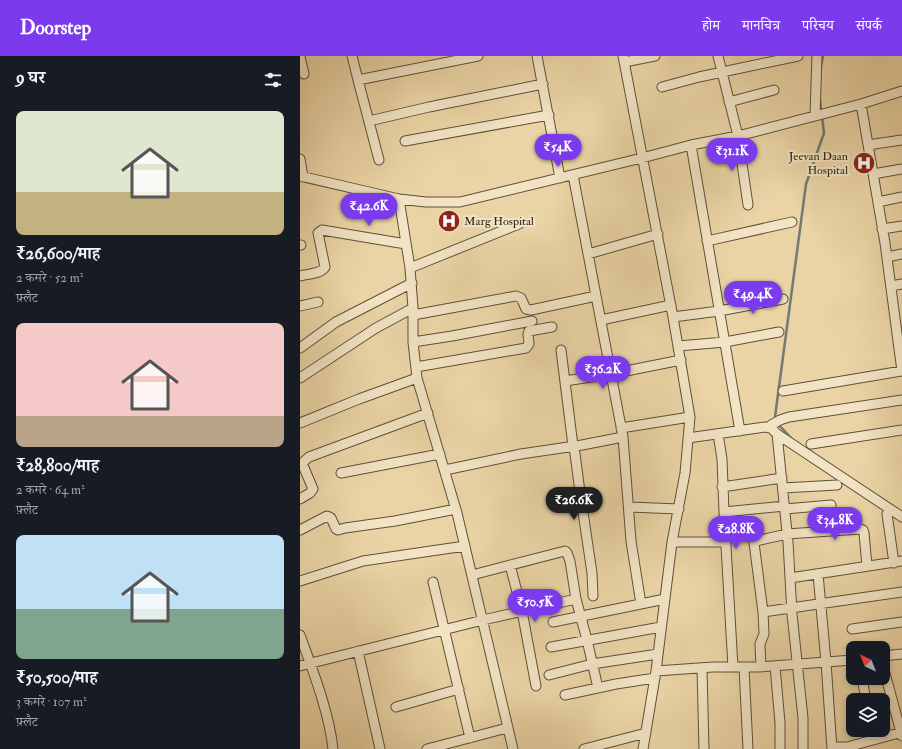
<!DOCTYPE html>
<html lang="hi">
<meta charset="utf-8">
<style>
:root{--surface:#171b24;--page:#20242c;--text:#f1f3f6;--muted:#9ea1a6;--accent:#7c3aed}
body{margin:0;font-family:"IM FELL Double Pica","Noto Serif Devanagari",serif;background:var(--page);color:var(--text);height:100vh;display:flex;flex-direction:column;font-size:15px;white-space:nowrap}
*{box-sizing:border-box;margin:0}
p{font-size:13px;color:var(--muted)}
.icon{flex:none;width:22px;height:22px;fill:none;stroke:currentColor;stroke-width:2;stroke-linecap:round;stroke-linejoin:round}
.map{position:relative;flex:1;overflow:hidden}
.side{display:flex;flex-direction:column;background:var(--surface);width:300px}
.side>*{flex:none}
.needle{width:26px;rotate:317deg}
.controls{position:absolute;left:546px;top:585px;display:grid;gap:8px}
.controls a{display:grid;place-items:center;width:44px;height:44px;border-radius:8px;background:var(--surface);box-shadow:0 2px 6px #0003;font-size:20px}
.price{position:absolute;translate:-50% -34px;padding:0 9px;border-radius:14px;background:var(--accent);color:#fff;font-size:13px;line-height:26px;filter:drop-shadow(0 1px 2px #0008)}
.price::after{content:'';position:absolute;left:50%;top:24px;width:12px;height:9px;margin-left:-6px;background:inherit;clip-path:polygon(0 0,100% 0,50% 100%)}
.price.active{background:#222;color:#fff}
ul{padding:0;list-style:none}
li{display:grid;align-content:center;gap:8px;height:212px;padding:0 16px}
li span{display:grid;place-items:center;height:124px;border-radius:8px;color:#555}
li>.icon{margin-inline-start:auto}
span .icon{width:72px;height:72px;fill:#fffc;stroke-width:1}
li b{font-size:17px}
h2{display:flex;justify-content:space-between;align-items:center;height:48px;padding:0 16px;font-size:17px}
header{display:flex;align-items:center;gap:24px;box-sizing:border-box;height:56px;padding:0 20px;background:var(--accent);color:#fff}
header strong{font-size:19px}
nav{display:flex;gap:22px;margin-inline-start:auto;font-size:14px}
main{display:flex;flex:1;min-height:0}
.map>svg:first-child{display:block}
</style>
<header>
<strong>Doorstep</strong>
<nav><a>होम</a><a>मानचित्र</a><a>परिचय</a><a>संपर्क</a></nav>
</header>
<main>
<section class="side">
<h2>9 घर<svg class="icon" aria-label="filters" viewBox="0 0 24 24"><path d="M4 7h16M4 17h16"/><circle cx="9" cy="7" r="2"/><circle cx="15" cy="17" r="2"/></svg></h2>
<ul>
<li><span style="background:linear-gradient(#dfe7d0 65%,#c2b280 0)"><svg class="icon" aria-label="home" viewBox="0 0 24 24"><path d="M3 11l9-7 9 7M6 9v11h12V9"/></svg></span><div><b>₹26,600/माह</b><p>2 कमरे · 52 m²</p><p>फ़्लैट</p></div></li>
<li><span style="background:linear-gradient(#f6c9c9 75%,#b9a48a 0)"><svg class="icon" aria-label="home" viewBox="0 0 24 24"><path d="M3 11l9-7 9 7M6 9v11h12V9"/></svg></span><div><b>₹28,800/माह</b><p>2 कमरे · 64 m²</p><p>फ़्लैट</p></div></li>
<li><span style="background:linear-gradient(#bfe0f5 60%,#7fa58c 0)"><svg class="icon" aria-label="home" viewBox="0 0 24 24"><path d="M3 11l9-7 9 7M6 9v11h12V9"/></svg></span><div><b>₹50,500/माह</b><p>3 कमरे · 107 m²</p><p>फ़्लैट</p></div></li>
</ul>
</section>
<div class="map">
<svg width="602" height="693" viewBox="0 0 602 693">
<rect width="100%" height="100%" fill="#ead4a5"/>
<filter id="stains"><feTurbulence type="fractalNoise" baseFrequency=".005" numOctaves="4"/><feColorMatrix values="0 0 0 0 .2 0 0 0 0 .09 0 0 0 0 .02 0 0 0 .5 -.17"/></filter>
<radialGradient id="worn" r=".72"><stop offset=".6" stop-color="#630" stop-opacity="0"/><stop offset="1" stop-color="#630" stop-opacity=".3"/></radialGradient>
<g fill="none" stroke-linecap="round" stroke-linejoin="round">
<path stroke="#717b74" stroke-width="2.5" d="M521,10l2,-10
M520,43l1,13
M492,383l-14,-15 -3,-7 31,-233 18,-51 -2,-16"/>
<g stroke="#5e503a" stroke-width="11">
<path id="minor" d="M52,0l6,24 120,-24
M237,0l23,122
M323,0l50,261 17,100 -5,56 -13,69 -16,129 -13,78
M418,0l20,80 10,69
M0,1l4,17
M324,6l31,-6
M58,24l21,80
M362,31l37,-10 99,-21
M429,46l45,-12
M561,48l24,139 17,128
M515,60l2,-60
M69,65l60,-14 114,-23
M105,85l144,-26
M391,89l49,286
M568,89l34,-5
M0,103l3,18
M573,118l29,-5
M273,119l50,262 8,104 10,63
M0,120l99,23 27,3h34l182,-44 49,-13 47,-9 123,-32 41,-13
M99,143l11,69 3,40v34l4,36 40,135 56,236
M578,146l24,-5
M582,173l20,-3
M407,185l85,-19
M0,189h1
M288,198l70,-20
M587,201l15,-3
M110,212l109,-44
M0,220c7,-2 21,-2 25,-9l-7,-34 4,-3 84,14
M591,230l11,-2
M0,250l18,-4
M113,259l103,-19 5,2 5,11 5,1 65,-14
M373,261l46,-6 64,-12
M301,264l70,-15
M113,286l39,-6 80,-15
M378,290l47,-4 54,-10
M0,292l36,-26 76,-39
M261,294l12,96
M116,311l110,-19 3,-4 -1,-10 1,-3 23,-4
M0,322l76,-50 37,-20
M265,325l46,-7 70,-14
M483,335l119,-20
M0,367l59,-24 58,-21
M471,369l9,-5 9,-3 113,-17
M321,372l69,-11
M418,378l4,25 2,53 9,155
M477,378l11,108 4,72 11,104v31
M388,382l77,-11 6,1 6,6 125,83
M511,388l91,-14
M274,390l6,46 12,81 1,23
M0,409l9,-8 119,-44
M145,414l76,-16 61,-9 41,-8
M41,417l99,-19
M422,431l60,-9
M483,432l54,-3
M0,443l10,-6 3,-4 -11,-26
M329,451l50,2
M485,453l46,-4
M424,456l61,-6
M587,458l7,49
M0,474l27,-14 4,2 5,11 2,1 7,-2 50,-7 61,-12
M372,486h53
M210,509l12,46 14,75
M518,518l8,88 6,87
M172,519l89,-23 4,-1 2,2 3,8 6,38 11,41 11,48
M490,522l112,-17
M0,525l63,-20 102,-15
M133,526l37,156
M463,556l139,-20
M253,566l112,-23
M552,573l50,-7
M0,579c13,36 29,77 33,114
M251,591l110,-20
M58,595l22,98
M583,600l19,-2
M0,610l183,-46 93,-21
M475,610l5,57v26
M583,610l19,70
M444,611l4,82
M461,611l-1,-23 4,-10 -1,-22 -9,-69 2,-2 31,-7 73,-5 3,1 1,3 3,33
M402,612l2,81
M356,615l57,-4h46l94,-7
M249,619l43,-11 66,-10
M562,622l4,22
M265,639l51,-11 39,-6
M96,651l63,-18
M532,691h15l55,-15
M127,693l80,-21
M284,693l62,-16"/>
</g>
<use href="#minor" stroke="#f1e3c4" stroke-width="9"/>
</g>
<defs>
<g id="hospital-disc" transform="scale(1.15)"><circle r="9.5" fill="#8f2418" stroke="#f1e3c4"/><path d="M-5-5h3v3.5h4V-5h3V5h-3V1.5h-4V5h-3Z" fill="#fff"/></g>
</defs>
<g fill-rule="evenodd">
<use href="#hospital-disc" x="564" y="107"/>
<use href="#hospital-disc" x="149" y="165"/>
</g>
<g text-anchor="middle" stroke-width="4" stroke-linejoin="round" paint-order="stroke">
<g font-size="12" fill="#302416" stroke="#f1e3c4" text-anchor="end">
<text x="548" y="104">Jeevan Daan<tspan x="548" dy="14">Hospital</tspan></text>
<text x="164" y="169" text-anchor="start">Marg Hospital</text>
</g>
</g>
<rect width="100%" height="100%" filter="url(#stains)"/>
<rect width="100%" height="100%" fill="url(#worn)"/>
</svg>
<div class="controls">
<a><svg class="needle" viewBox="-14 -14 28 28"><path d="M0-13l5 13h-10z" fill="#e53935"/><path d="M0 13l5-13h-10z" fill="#9ea1a6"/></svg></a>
<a><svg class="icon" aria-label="layers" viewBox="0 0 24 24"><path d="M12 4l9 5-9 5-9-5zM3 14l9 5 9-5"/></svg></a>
</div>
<b class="price" style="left:258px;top:112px">₹54K</b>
<b class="price" style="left:432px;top:116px">₹31.1K</b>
<b class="price" style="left:69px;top:171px">₹42.6K</b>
<b class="price" style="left:453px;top:259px">₹49.4K</b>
<b class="price" style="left:303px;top:334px">₹36.2K</b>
<b class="price active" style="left:274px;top:465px">₹26.6K</b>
<b class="price" style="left:535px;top:485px">₹34.8K</b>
<b class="price" style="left:436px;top:494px">₹28.8K</b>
<b class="price" style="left:235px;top:567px">₹50.5K</b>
</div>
</main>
